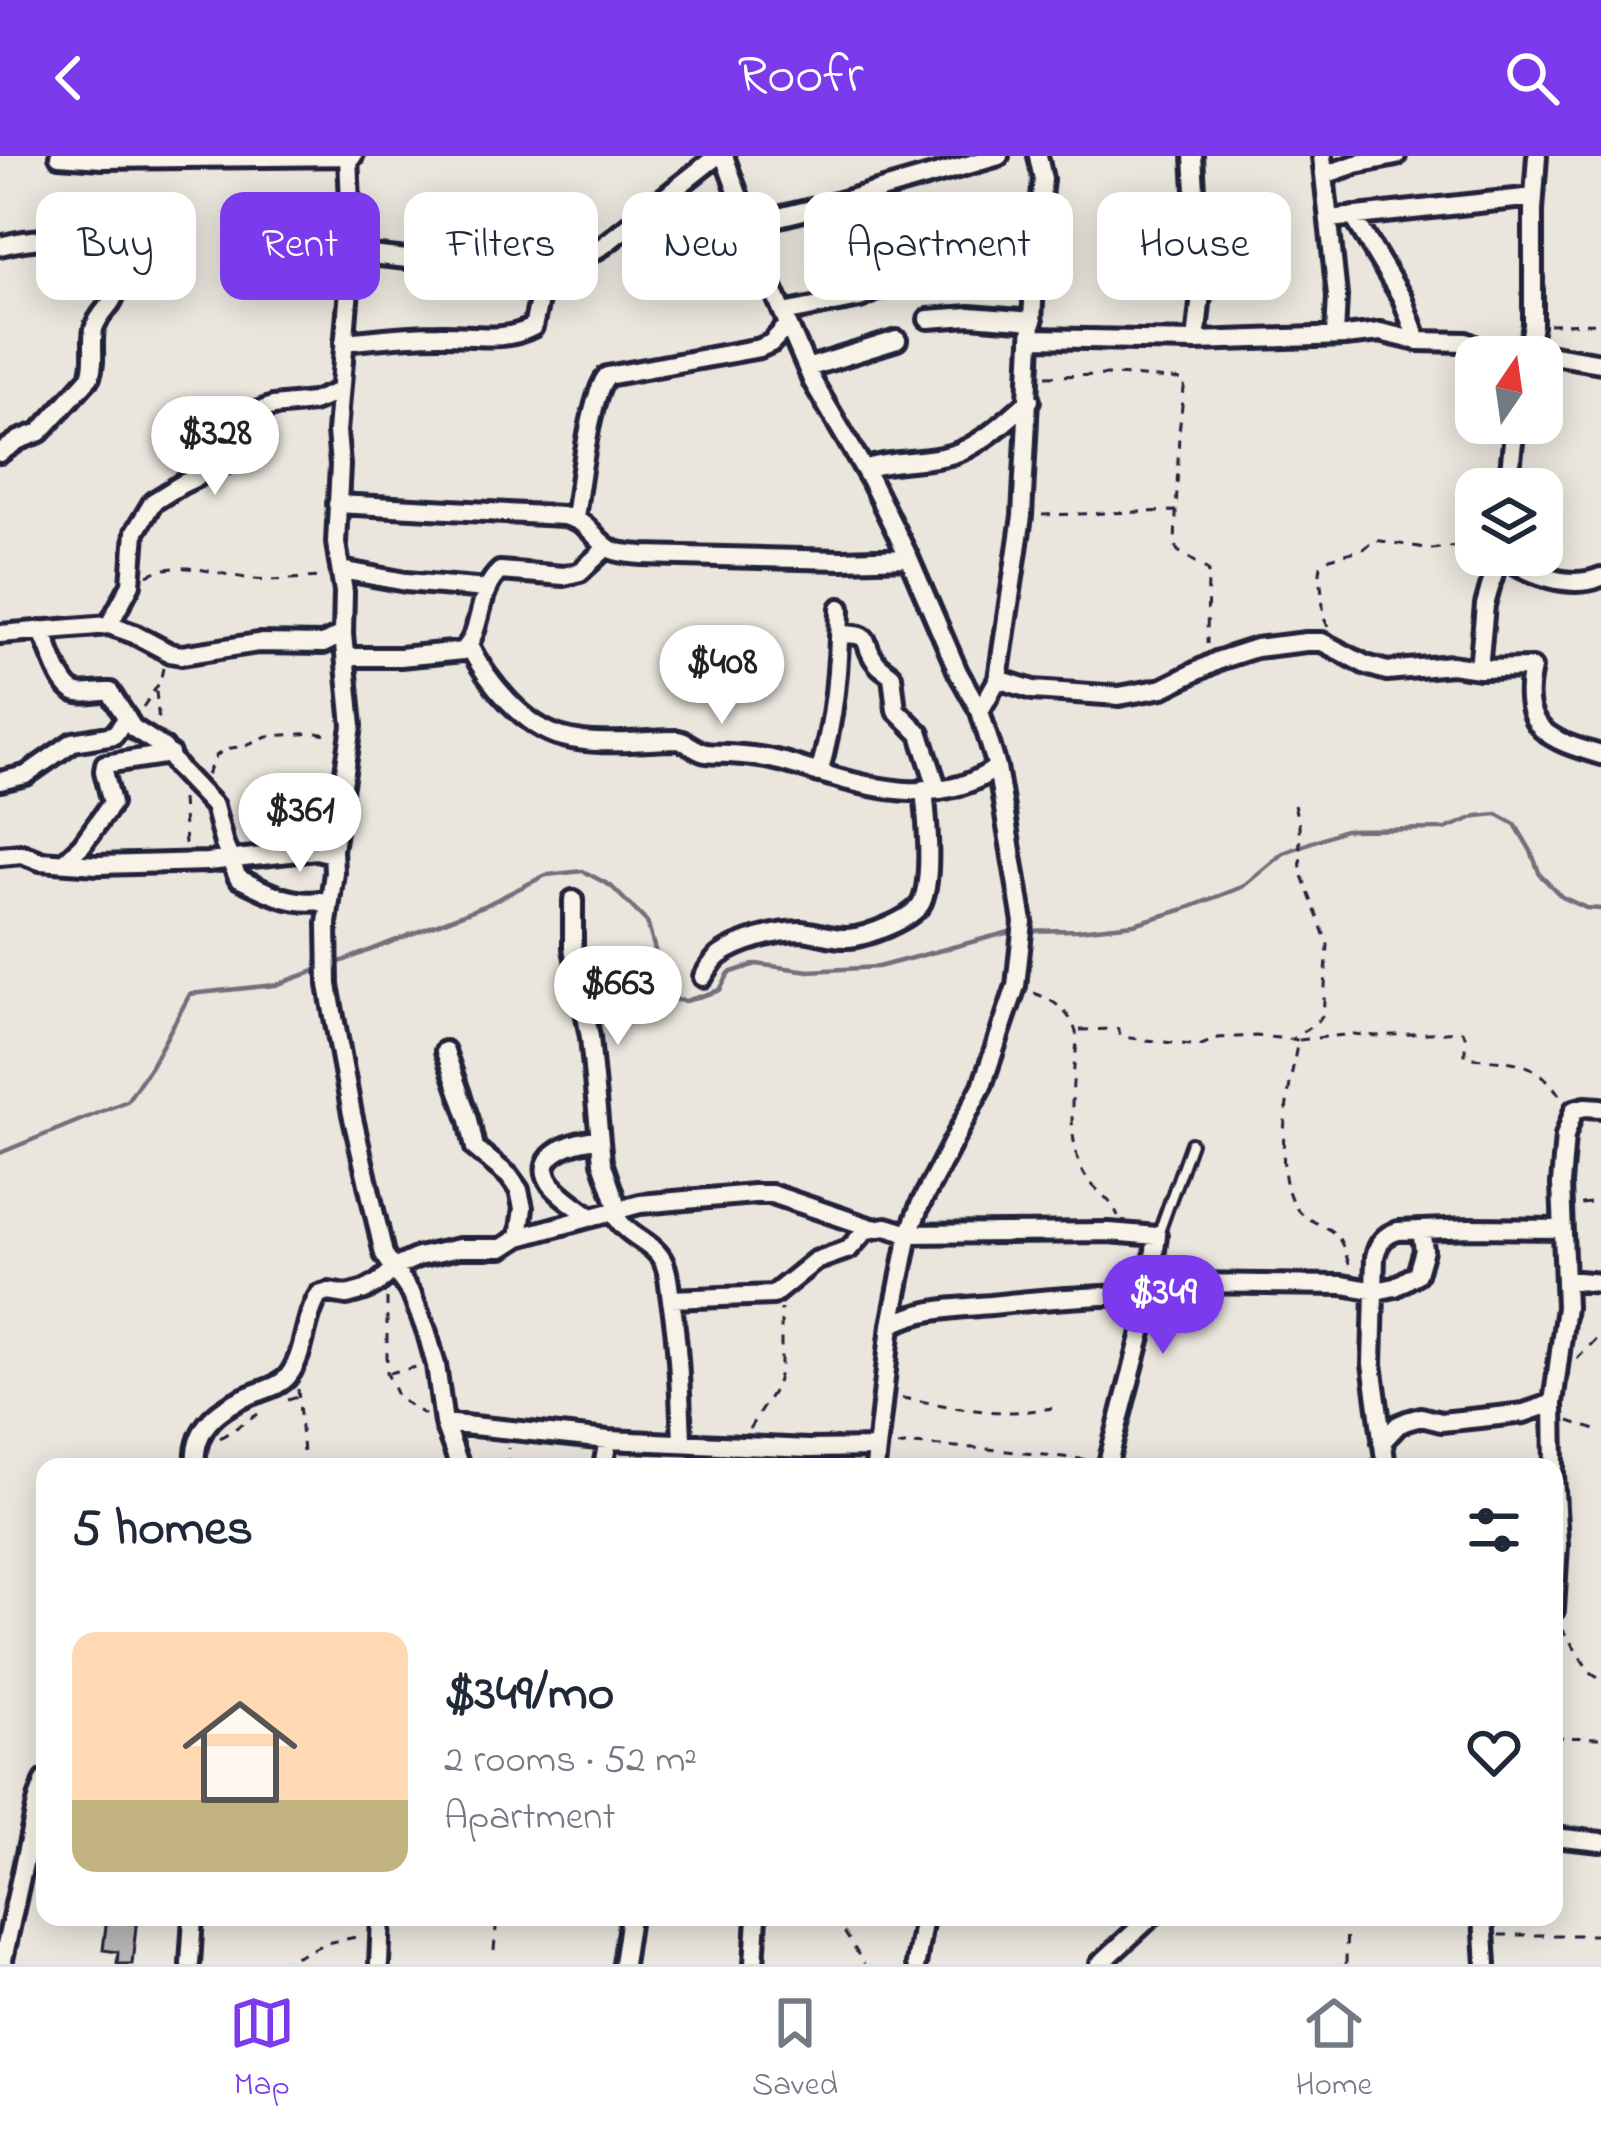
<!DOCTYPE html>
<meta charset="utf-8">
<style>
:root{--surface:#fff;--page:#f2f2f3;--text:#1f2937;--muted:#747a83;--line:#e0e1e3;--accent:#7c3aed}
body{margin:0;font-family:"Indie Flower",sans-serif;background:var(--page);color:var(--text);height:100vh;display:flex;flex-direction:column;font-size:45px;white-space:nowrap}
*{box-sizing:border-box;margin:0}
p{font-size:39px;color:var(--muted)}
.icon{flex:none;width:66px;height:66px;fill:none;stroke:currentColor;stroke-width:2;stroke-linecap:round;stroke-linejoin:round}
.map{position:relative;flex:1;overflow:hidden}
.sheet{position:absolute;left:36px;top:1302px;width:1527px;height:468px;display:flex;flex-direction:column;background:var(--surface);border-radius:24px;box-shadow:0 6px 30px #0003}
.sheet>*{flex:none}
.guide{position:absolute;left:36px;top:36px;width:1530px;height:108px;display:flex;gap:24px}
.needle{width:78px;rotate:13deg}
.controls{position:absolute;left:1455px;top:180px;display:grid;gap:24px}
.controls a{display:grid;place-items:center;width:108px;height:108px;border-radius:24px;background:var(--surface);box-shadow:0 6px 30px #0003;font-size:60px}
.price{position:absolute;translate:-50% -102px;padding:0 27px;border-radius:42px;background:#fff;color:#222;font-size:39px;line-height:78px;filter:drop-shadow(0 3px 6px #0008)}
.price::after{content:'';position:absolute;left:50%;top:72px;width:36px;height:27px;margin-left:-18px;background:inherit;clip-path:polygon(0 0,100% 0,50% 100%)}
.price.active{background:var(--accent);color:#fff}
ul{padding:0;list-style:none}
li{display:flex;align-items:center;gap:36px;height:300px;padding:0 36px}
li+li{border-top:3px solid var(--line)}
li span{display:grid;place-items:center;flex:none;width:336px;height:240px;border-radius:24px;color:#555}
li>.icon{margin-inline-start:auto}
span .icon{width:144px;height:144px;fill:#fffc;stroke-width:1}
li b{font-size:51px}
h2{display:flex;justify-content:space-between;align-items:center;height:144px;padding:0 36px;font-size:51px}
.pill{padding:0 42px;border-radius:24px;background:var(--surface);box-shadow:0 6px 30px #0003;font-size:42px;line-height:108px}
.pill.active{background:var(--accent);color:#fff}
header{display:flex;justify-content:space-between;align-items:center;height:156px;padding:0 36px;background:var(--accent);color:#fff;font-size:54px;font-weight:600}
.tabs{display:flex;justify-content:space-around;align-items:center;height:168px;border-top:3px solid var(--line);background:var(--surface);font-size:33px;color:var(--muted)}
.tabs a{display:grid;justify-items:center;gap:6px}
.tabs .active{color:var(--accent)}
.map>svg:first-child{display:block}
</style>
<header><svg class="icon" aria-label="back" viewBox="0 0 24 24"><path d="M15 5l-7 7 7 7"/></svg>Roofr<svg class="icon" aria-label="search" viewBox="0 0 24 24"><circle cx="10" cy="10" r="6"/><path d="M15 15l6 6"/></svg></header>
<div class="map">
<svg width="1601" height="1808" viewBox="0 0 1601 1808">
<rect width="100%" height="100%" fill="#eae6de"/>
<filter id="ink" filterUnits="userSpaceOnUse"><feTurbulence type="fractalNoise" baseFrequency=".00833" numOctaves="2"/><feDisplacementMap in="SourceGraphic" scale="24" xChannelSelector="R" yChannelSelector="G"/><feConvolveMatrix kernelMatrix="1 2 1 2 8 2 1 2 1" color-interpolation-filters="sRGB"/></filter>
<g filter="url(#ink)">
<g fill="none" stroke-linecap="round" stroke-linejoin="round">
<path stroke="#716f7b" stroke-width="4.5" d="M335,808l151,-59 60,-30 37,-4 28,15 36,36 22,77 17,2 34,-11 9,-17 27,-9 53,7 69,-4 135,-36 65,-1 56,-6 51,-15 57,-22 41,-34 61,-23 101,-1 32,-13 20,-2 18,10 16,27 9,24 22,22 24,11 15,1
M0,997l127,-52 24,-35 39,-72 85,-9 49,-17"/>
</g>
<path fill="#b8b6b5" stroke="#22223b" stroke-width="3" d="M107,1761h30l-5,47h-15l1,-12 -15,-2z"/>
<g fill="none" stroke-linecap="round" stroke-linejoin="round">
<g stroke="#22223b" stroke-width="16">
<path id="lane" d="M1158,1079l33,-92"/>
</g>
<g stroke="#22223b" stroke-width="26">
<path id="street" d="M59,0l43,3 251,-3
M348,0l4,97 -15,179 3,33 -4,78 8,49 -1,42 9,92 -19,124 1,22 -7,51 1,62 24,129 32,140 28,41 15,38 9,32 8,58 16,44
M724,0l48,131 41,95 58,99 38,77 49,114 22,39 17,56 26,155 -7,64 -34,100 -62,119 -11,29 -18,91 -16,142
M1193,0l8,138 -5,47
M1322,0l15,140 -2,40
M1324,19l32,-11 40,-8
M648,56l36,13 81,43
M1353,60l49,82 16,43
M1329,63l205,-22
M750,68l82,-20 167,-48
M0,90c23,-6 61,-13 82,4 8,6 9,18 13,27 8,4 21,7 19,19 -1,8 -16,18 -20,33 -3,16 2,33 -4,48l-50,55 -21,8 -19,13
M352,97l202,22
M783,157l77,-15 43,-20 44,-15
M928,163l42,-3 63,5
M1032,182l164,3 149,-5 35,-4 38,9 48,1 33,15
M344,186c31,-3 64,-7 95,-7 32,-1 64,8 94,-8l9,-40 12,-12 50,-30 113,-89
M1529,195l72,12
M1527,201l6,-32v-115l4,-54
M807,212l90,-28
M864,313c29,-10 58,-6 86,-14 30,-8 58,-36 80,-55
M1508,333l7,-66
M337,348l226,12c29,6 29,23 49,34 9,4 21,4 30,5l200,5 67,-2
M575,362c4,-28 16,-126 32,-142l153,-28 11,-5 17,-18
M1502,399c27,20 68,35 99,22
M341,414l65,12 81,7
M109,469l22,-41 4,-52 18,-30 29,-18 53,-25 7,-8 2,-24 12,-15 17,-6 40,-4 27,-11
M41,474c9,16 18,59 37,63 9,2 22,-2 32,-1l23,36 31,20 14,20 36,38 10,38 14,34c26,13 52,27 82,23l9,6
M0,478l109,-9 25,9 36,19 12,2 76,-12 65,1 20,-10
M839,478c38,0 21,8 37,28 4,6 11,9 16,14l4,34 24,24 18,56
M469,490c18,35 55,81 94,91 36,10 77,3 115,3 10,2 14,8 24,12 8,3 19,1 27,2 19,1 37,3 55,8 67,20 151,52 213,5
M346,501h54l63,-6c21,-22 13,-59 37,-80l64,5 16,-4 27,-25
M1479,513l6,-64 14,-50
M998,523l35,11 86,6 44,-8 56,-28 37,-12 50,-6h16l44,23 21,6 64,-6 28,4 53,-1c-14,61 17,72 69,87
M980,555l18,-32 24,-163 14,-272 7,-65 -5,-23
M819,617c16,-54 20,-108 21,-165
M0,625l26,-6 47,-33 41,-7 13,-17
M0,700l22,-2 18,7 58,4 110,-3 108,-12 17,4
M65,705l17,-16 30,-42 -8,-32 1,-7 65,-10
M573,744v48l17,89 12,125 16,47
M703,821c5,-8 10,-17 17,-22 20,-14 57,-24 81,-24 16,1 31,8 47,7 18,-1 66,-19 74,-36 11,-26 5,-83 2,-113
M445,895l24,69 6,28 34,28 10,14 4,18 -4,29
M613,1054c11,28 40,29 51,53 5,11 5,25 7,37 8,47 9,94 11,141
M591,1061c-13,-10 -30,-20 -40,-33 -22,-31 28,-44 48,-45
M1566,1124l35,3
M1151,1130l38,-3 154,2 33,6 19,-4 22,-13 7,-24 -3,-20
M671,1143l102,-4 42,-34 34,-12 17,-19 20,-3 23,7 200,-2 48,4 -12,85 -38,146
M891,1169c32,-17 65,-17 100,-20 53,-6 105,-10 158,-10
M444,1267l164,17 200,9 69,-1
M1382,1286l16,-17 9,-4 14,-4 20,5 58,-6 25,-3 29,-10
M196,1311c-4,-41 25,-61 60,-74 11,-4 26,-8 33,-18 17,-23 15,-57 30,-80l10,-3 18,3 18,-5 13,-7 20,-17 20,-9 41,-9h43l17,-11 121,-33 114,-10h18l100,34
M603,1311l5,-27
M1386,1311l-14,-103 3,-107c3,-14 9,-22 23,-26l72,-3 91,1
M1554,1311l-1,-64 13,-96 -5,-123 4,-48 9,-26 11,-3 16,1
M1554,1317l4,72 -4,65
M1554,1681l47,5
M1483,1761l3,47
M2,1808l36,-165 7,-19
M190,1808l3,-47
M379,1808l2,-47
M623,1808l7,-47
M754,1808l3,-47
M916,1808l8,-47
M1100,1808l51,-47"/>
</g>
<path stroke="#22223b" stroke-width="3" stroke-dasharray="9 9" stroke-linecap="butt" d="M1549,168l52,-1
M1046,220l69,-1 70,5 -6,52 -4,113 3,6 30,19 -1,74
M1042,359l134,-4
M148,419c31,-17 73,1 106,4 23,2 46,-1 68,-2
M1328,471l-4,-9 -4,-46 1,-6 9,-8 33,-9 12,-9 57,9 44,-5
M156,535l3,32
M143,551l17,-25 3,-14
M207,619l9,-19 9,-7 19,-3 23,-10 50,-3 14,3
M182,643l3,45
M1294,649l5,20 2,48 27,72 -5,70 -7,8 -24,16 6,1c-8,43 -28,134 -1,169 11,14 29,15 40,27 7,8 10,25 15,35
M1034,837c19,7 34,17 41,36 4,10 0,28 -1,38 -2,32 -5,65 5,96 10,28 30,30 39,53
M1080,874l38,-1 3,8 78,9 19,-8 37,-2 35,3
M1299,884l54,-6 24,2 85,-5 3,4v22c44,6 70,-1 96,41
M1581,1048l20,-2
M387,1142v75l11,25 27,17
M1577,1203l24,-25
M389,1217l32,-7
M298,1233l6,78
M902,1242c55,9 93,20 150,10
M288,1244l10,-3
M1569,1265l32,11
M749,1273l27,-42 5,-19v-59
M220,1282l43,-27
M897,1290l14,-2 77,5 103,11
M507,1311l1,-19
M1561,1471l28,44 12,8
M1554,1581l47,1
M835,1761l29,47
M1499,1779h102
M494,1794l3,-33
M279,1808l47,-21 35,-7
M1346,1808l1,-47"/>
<use href="#lane" stroke="#f7f3e8" stroke-width="8"/>
<use href="#street" stroke="#f7f3e8" stroke-width="16"/>
</g>
</g>
</svg>
<div class="controls">
<a><svg class="needle" viewBox="-14 -14 28 28"><path d="M0-13l5 13h-10z" fill="#e53935"/><path d="M0 13l5-13h-10z" fill="#747a83"/></svg></a>
<a><svg class="icon" aria-label="layers" viewBox="0 0 24 24"><path d="M12 4l9 5-9 5-9-5zM3 14l9 5 9-5"/></svg></a>
</div>
<b class="price" style="left:215px;top:342px">$328</b>
<b class="price" style="left:722px;top:571px">$408</b>
<b class="price" style="left:300px;top:719px">$361</b>
<b class="price" style="left:618px;top:892px">$663</b>
<b class="price active" style="left:1163px;top:1201px">$349</b>
<div class="guide">
<a class="pill">Buy</a>
<a class="pill active">Rent</a>
<a class="pill">Filters</a>
<a class="pill">New</a>
<a class="pill">Apartment</a>
<a class="pill">House</a>
</div>
<section class="sheet">
<h2>5 homes<svg class="icon" aria-label="filters" viewBox="0 0 24 24"><path d="M4 7h16M4 17h16"/><circle cx="9" cy="7" r="2"/><circle cx="15" cy="17" r="2"/></svg></h2>
<ul>
<li><span style="background:linear-gradient(#ffd9b3 70%,#c2b280 0)"><svg class="icon" aria-label="home" viewBox="0 0 24 24"><path d="M3 11l9-7 9 7M6 9v11h12V9"/></svg></span><div><b>$349/mo</b><p>2 rooms · 52 m²</p><p>Apartment</p></div><svg class="icon" aria-label="heart" viewBox="0 0 24 24"><path d="M12 20l-8-8c-3-5 5-10 8-4 3-6 11-1 8 4z"/></svg></li>
</ul>
</section>
</div>
<nav class="tabs">
<a class="active"><svg class="icon" aria-label="map" viewBox="0 0 24 24"><path d="M3 6l6-2 6 2 6-2v14l-6 2-6-2-6 2zM9 4v14M15 6v14"/></svg>Map</a>
<a><svg class="icon" aria-label="saved" viewBox="0 0 24 24"><path d="M7 4h10v16l-5-4-5 4z"/></svg>Saved</a>
<a><svg class="icon" aria-label="home" viewBox="0 0 24 24"><path d="M3 11l9-7 9 7M6 9v11h12V9"/></svg>Home</a>
</nav>
